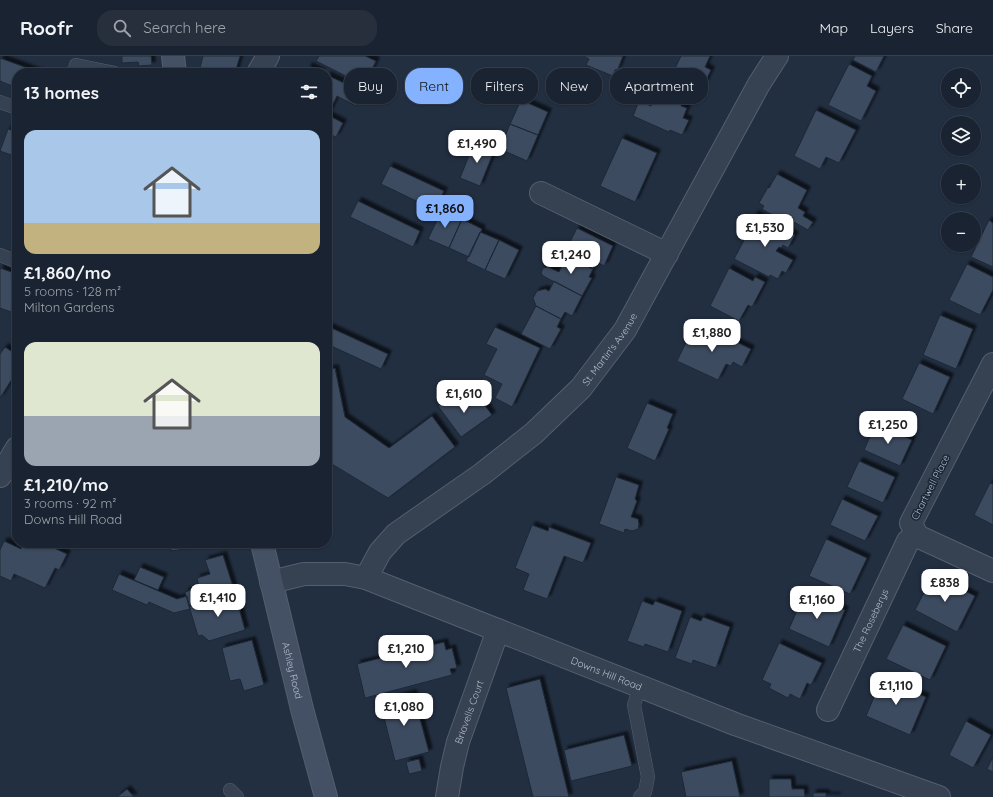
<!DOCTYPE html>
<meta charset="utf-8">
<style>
:root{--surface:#1a2331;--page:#272f3d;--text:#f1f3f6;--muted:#9fa4ab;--line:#38404d;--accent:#84b2ff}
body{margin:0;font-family:Quicksand,sans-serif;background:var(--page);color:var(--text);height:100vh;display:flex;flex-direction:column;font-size:15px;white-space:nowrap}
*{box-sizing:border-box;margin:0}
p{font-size:13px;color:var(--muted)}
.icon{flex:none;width:22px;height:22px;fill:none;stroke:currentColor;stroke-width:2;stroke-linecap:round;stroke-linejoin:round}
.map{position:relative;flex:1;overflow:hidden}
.details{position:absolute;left:12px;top:12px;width:320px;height:480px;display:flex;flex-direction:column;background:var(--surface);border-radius:16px;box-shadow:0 1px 3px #0004,0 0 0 1px var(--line)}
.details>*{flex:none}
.banner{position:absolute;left:344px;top:12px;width:380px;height:36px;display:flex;gap:8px}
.buttons{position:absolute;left:941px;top:12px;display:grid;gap:8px}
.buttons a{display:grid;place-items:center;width:40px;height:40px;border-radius:50%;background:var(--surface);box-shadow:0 1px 3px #0004,0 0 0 1px var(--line);font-size:20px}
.price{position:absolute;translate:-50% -34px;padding:0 9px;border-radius:8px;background:#fff;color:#222;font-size:13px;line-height:26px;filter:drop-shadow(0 1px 2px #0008)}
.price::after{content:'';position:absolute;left:50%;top:24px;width:12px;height:9px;margin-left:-6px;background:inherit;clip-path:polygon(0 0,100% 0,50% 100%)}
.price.selected{background:var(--accent);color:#111}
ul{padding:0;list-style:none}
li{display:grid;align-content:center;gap:8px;height:212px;padding:0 12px}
li span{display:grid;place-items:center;height:124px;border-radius:12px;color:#555}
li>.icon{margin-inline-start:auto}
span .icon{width:72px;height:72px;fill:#fffc;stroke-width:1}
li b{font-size:17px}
h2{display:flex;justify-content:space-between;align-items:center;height:48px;padding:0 12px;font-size:17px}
.pill{padding:0 14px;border-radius:16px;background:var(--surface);box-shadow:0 1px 3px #0004,0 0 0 1px var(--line);font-size:14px;line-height:36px}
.pill.selected{background:var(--accent);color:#111}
header{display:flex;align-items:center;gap:24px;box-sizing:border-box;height:56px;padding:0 20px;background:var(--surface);border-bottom:1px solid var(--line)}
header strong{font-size:19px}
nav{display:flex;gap:22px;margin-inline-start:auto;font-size:14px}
.search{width:280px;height:36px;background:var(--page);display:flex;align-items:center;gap:10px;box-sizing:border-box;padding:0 14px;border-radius:16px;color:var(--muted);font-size:15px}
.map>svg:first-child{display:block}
</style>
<header>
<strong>Roofr</strong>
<div class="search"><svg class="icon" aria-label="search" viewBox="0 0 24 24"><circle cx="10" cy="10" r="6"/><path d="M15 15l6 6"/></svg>Search here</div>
<nav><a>Map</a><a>Layers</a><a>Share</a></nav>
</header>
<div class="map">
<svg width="993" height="741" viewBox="0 0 993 741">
<defs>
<filter id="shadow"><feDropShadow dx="3.5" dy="-3.5" stdDeviation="1" flood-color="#0009"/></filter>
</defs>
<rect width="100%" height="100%" fill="#222f41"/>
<path fill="#3e4c61" stroke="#1d2838" filter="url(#shadow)" d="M122,0h29l1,9 -13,1 -1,-4 -16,1z
M203,0h37l-5,17h-16l-19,-5z
M319,0h46l11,5 -12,24 -48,-24z
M583,0h40l-5,13 -3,1 -2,6 -27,-11 3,-6z
M681,0h29l-5,11 6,3 -12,25 -30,-14z
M855,0h29l-8,16 -23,-12z
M0,2l41,15h-24v15l-17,-7z
M849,8l23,12 -5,10 9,5 -15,30 -33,-16z
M309,10l14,7h-17z
M327,19l36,17 -7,14 -19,-10 -5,10 -5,-3z
M661,27l25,11 -5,12 6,2 -4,10 6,2 -7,15 -12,-5 -1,2 -36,-16 6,-15 12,5z
M521,44l27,12 -10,23 -28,-11z
M327,47l5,3 -4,9 15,8 -7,14 -9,-4z
M816,54l40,20 -17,33 -13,-6 -6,12 -26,-13z
M510,68l28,11 -11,26 -27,-12z
M8,73l9,3v25l-17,-6z
M622,82l35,15 -22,49 -35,-16z
M474,87l20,8 -14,35 -20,-8z
M390,110l54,25 -9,19 -54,-26z
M777,118l30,16 -9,18 7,4 -2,4 10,6 -5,8 -14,-8 -2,4 -30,-17 2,-3 -5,-3 9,-16 1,1z
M358,145l62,30 -7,16 -63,-30z
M442,154l20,9 -13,29 -21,-9z
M755,158l40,21 -7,13 -5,-3 -2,3 -2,-1 -3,4 17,9 -7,13 -4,-2 -4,8 -8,-4 -1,2 -35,-18 17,-32 -2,-1z
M462,163l20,10 -13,28 -20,-9z
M989,164l4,3v44l-22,-10z
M577,172l36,18 -9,20 -7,-4 -4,7 -18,-9 4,-9 -11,-5z
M480,176l19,8 -14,30 -19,-9z
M499,184l20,10 -14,29 -20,-9z
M565,199l28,14 -4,8 3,1 -10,18 -39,-20 -2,-3 2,-5 5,-1 11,5 4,-8 -2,-1z
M967,208l26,13v13l-13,25 -31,-15z
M0,212l17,6v40l-17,-6z
M729,212l24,13 2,-4 10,5 -13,25 -4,-2 -9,16 -29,-15z
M554,225l28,15 -10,20 -7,-4 -4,7 -25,-13 -3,-8 4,-7 8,-2 4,2z
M536,250l25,13 -4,8 4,2 -11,20 -29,-15z
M940,259l33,14 -17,40 -33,-14z
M327,270l61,28 -7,15 -54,-25z
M495,271l45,21 -28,59 -17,-9 7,-14 -18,-9 13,-26 -11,-5z
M692,274l16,8 4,-8 39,19 -9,18 -9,-5 -2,4 -5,-2 -8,16 -41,-19z
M5,291l12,8v16l-17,27v-44z
M919,307l31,14 -17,37 -31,-15z
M335,312l10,49 44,31 43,-32 23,31 -67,51 -61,-37v-91z
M454,338l11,15 15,-10 12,16 -31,22 -23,-31z
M647,347l26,11 -6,14 2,1 -14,32 -28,-13z
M876,367l36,17 -12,26 -36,-16z
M859,405l36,16 -12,26 -36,-16z
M616,421l23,8 -4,14 2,2 -6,16 7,2 1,5 -1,5 -6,2 -7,-2 -1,4 -25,-9z
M990,427l3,1v41l-19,-10z
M842,443l36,17 -13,25 -35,-16z
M532,469l16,6 1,-4 42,16 -8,20 -19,-7 -17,43 -24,-9 6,-16 -14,-6z
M826,483l41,19 -17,36 -41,-18z
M4,485l17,8 3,-6h19l24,11 -8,16 -4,-2 -10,20 -31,-14 -3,7 -11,-5v-26z
M170,487h37v3l-36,5z
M223,499l12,38 -46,13 -4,-14 14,-5 -2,-9 13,-4 -5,-14z
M140,511l24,10 -6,13 -24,-10z
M119,518l58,25 10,-3 3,13 -16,4 -25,-11 -2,3 -35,-15z
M933,519l42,21 -18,36 -42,-22z
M805,536l40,18 -16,37 -40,-18z
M235,537l10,37 -36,11 -7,-6 -4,1 -9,-30z
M642,545l11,4 2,-4 27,10 -14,41 -23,-8 -1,3 -17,-6z
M690,561l11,4 2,-4 27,10 -14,41 -23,-8 -1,4 -17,-6z
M903,569l43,21 -16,34 -44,-21z
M252,584l12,45 -20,6 -4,-12 -10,2 -8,-33z
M444,586l2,8 6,-2 5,20 -7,1 2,6 -87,23 -8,-34z
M779,587l43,20 -11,22 -4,-2 -7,16 -10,-5 -2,4 -19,-10 2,-4 -9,-4z
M882,622l44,19 -16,38 -44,-19z
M540,623l29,118h-36l-27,-109z
M413,637l16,59 -34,9 -15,-59z
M966,665l25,14 -18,33 -24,-13z
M624,679l8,31 -61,15 -7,-31z
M993,701v15l-6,-3z
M419,703l3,12 -13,3 -3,-12z
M732,705l8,36h-54l-5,-25z
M769,723h22l1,10h12l1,8h-36z
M127,733l7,8h-17z
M813,737h13v3h11v1h-24z"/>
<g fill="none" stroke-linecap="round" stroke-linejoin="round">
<g stroke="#545f6e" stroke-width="14">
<path id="lane" d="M74,17l2,-8 39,8
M0,46l17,6
M0,199l17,7
M230,734l7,7
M640,741l5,-5 3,-15 -14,-72 6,-19"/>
</g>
<g stroke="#545f6e" stroke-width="24">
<g id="street">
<path d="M258,17l10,-17"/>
<path d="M541,137l126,61"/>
<path d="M993,308l-82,159 6,13 76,35"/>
<path d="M0,420l17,-28"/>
<path id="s1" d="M366,522l14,-26 16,-18 86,-60 52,-41 47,-45 44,-58 134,-246 18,-28"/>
<path id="s2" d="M271,526l33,-8h41l21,4 369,146 204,73"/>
<path id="s3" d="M828,654l80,-169 9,-5"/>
<path id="s4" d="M447,741l5,-30 6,-25 40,-112"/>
</g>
</g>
<g stroke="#545f6e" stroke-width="24">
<g id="secondary">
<path d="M173,0l2,17"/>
<path id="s5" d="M262,487l40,166 24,88"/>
</g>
</g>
<use href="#lane" stroke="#364151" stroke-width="13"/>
<use href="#street" stroke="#364151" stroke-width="22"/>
<use href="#secondary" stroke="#445064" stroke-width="22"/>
</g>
<g text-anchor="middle" stroke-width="3" stroke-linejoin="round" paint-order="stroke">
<g font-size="10" fill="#b3bccb" stroke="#1b2636">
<text dy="4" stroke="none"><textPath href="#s1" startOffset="338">St. Martin's Avenue</textPath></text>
<text transform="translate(930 431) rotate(-63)" y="4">Chartwell Place</text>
<text dy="4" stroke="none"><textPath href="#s3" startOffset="99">The Roseberys</textPath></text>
<text dy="4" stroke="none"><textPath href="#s5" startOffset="131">Ashley Road</textPath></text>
<text dy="4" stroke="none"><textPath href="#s2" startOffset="355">Downs Hill Road</textPath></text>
<text dy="4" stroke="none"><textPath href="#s4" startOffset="88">Briavells Court</textPath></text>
</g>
</g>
</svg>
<div class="buttons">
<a><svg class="icon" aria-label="locate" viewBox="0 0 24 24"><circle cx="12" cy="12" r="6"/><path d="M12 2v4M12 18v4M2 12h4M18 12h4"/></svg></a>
<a><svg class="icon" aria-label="layers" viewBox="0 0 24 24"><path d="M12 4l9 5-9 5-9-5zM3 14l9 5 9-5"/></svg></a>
<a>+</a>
<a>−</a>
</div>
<b class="price" style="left:477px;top:108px">£1,490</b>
<b class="price selected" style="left:445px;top:173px">£1,860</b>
<b class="price" style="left:765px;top:192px">£1,530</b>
<b class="price" style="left:571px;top:219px">£1,240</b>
<b class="price" style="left:712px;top:297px">£1,880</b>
<b class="price" style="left:464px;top:358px">£1,610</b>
<b class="price" style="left:888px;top:389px">£1,250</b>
<b class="price" style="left:945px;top:547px">£838</b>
<b class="price" style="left:218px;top:562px">£1,410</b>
<b class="price" style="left:817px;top:564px">£1,160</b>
<b class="price" style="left:406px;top:613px">£1,210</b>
<b class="price" style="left:896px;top:650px">£1,110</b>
<b class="price" style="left:404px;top:671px">£1,080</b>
<div class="banner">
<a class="pill">Buy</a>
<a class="pill selected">Rent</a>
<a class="pill">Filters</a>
<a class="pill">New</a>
<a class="pill">Apartment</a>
</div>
<section class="details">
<h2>13 homes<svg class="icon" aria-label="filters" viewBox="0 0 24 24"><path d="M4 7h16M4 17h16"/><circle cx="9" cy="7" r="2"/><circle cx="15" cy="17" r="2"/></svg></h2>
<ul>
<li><span style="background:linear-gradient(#a9c7e8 75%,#c2b280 0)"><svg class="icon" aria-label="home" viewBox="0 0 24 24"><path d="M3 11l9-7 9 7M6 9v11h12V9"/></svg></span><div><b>£1,860/mo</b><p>5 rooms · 128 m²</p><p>Milton Gardens</p></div></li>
<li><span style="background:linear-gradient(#dfe7d0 60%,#9aa5b1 0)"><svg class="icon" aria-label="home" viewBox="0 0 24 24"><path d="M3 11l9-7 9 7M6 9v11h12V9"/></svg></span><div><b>£1,210/mo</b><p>3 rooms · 92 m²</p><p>Downs Hill Road</p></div></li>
</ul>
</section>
</div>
